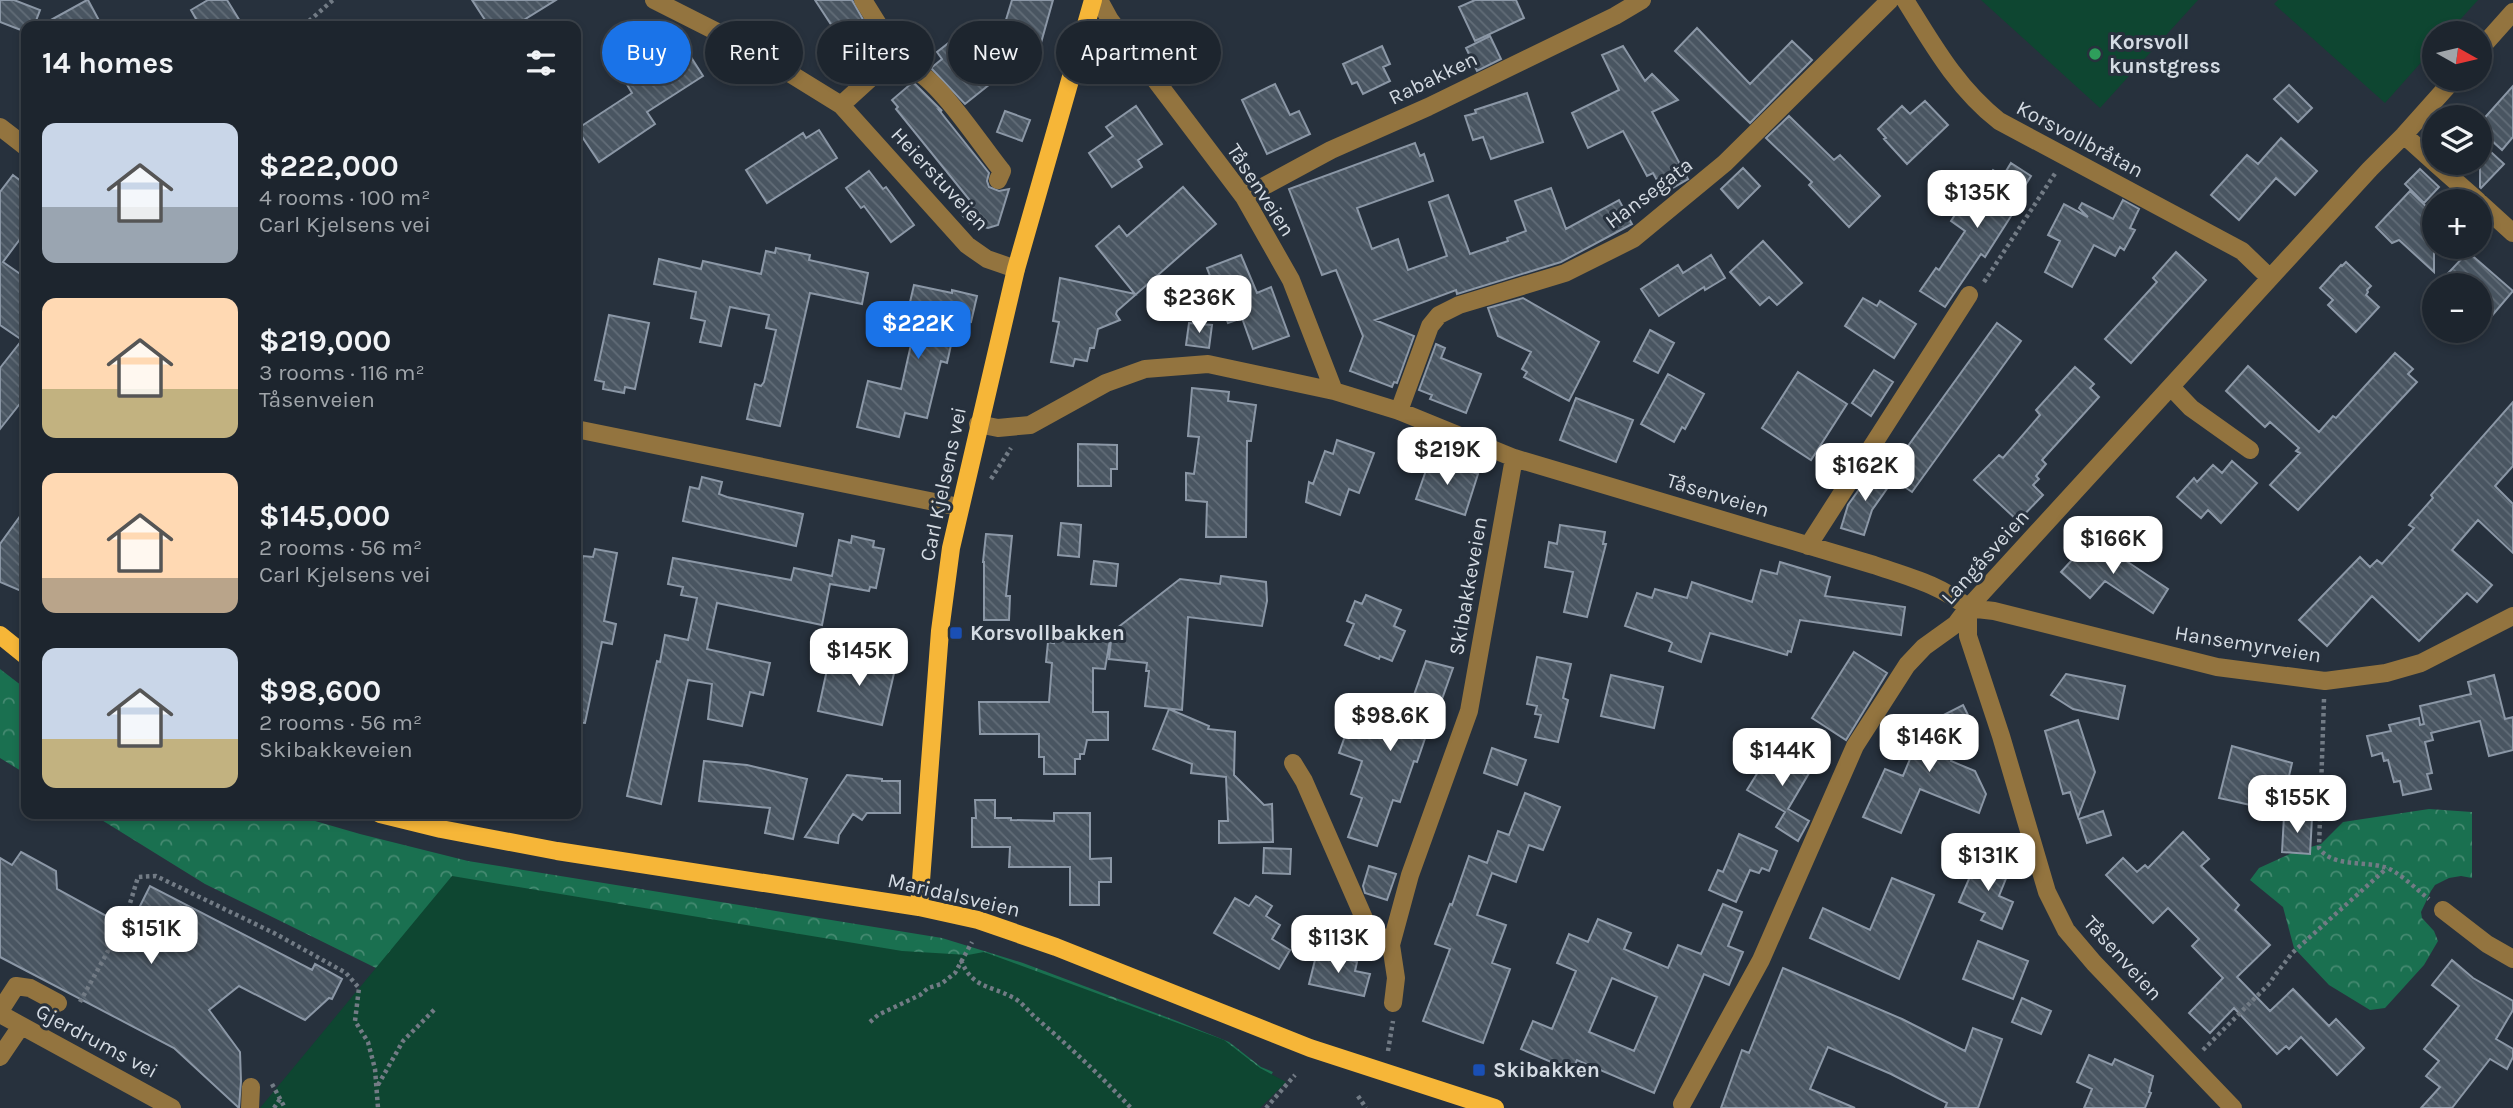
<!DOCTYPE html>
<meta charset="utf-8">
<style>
:root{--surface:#1d252e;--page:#2a313a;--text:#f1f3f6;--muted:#a0a5aa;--line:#3b424a;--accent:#1a73e8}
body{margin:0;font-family:Karla,sans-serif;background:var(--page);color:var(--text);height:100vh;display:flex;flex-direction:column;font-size:26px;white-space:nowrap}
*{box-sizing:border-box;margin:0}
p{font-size:23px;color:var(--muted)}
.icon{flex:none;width:38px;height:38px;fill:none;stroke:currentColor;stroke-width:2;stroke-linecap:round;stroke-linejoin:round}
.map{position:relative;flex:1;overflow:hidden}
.panel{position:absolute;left:21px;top:21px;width:560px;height:798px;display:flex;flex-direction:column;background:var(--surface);border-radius:14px;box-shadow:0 4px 10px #0003,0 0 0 2px var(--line)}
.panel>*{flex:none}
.top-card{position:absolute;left:602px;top:21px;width:665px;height:63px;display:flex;gap:14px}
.needle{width:46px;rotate:98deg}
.fabs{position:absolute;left:2422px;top:21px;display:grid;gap:14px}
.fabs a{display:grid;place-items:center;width:70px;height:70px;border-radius:50%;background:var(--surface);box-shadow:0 4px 10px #0003,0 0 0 2px var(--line);font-size:35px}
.price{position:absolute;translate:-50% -60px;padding:0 16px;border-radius:14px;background:#fff;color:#222;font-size:23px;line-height:46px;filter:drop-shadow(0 2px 4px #0008)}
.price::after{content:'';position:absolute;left:50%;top:42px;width:21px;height:16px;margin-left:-10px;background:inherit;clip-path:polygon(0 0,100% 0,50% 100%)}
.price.active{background:var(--accent);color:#fff}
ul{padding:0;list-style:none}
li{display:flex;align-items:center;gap:21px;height:175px;padding:0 21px}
li span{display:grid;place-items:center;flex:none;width:196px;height:140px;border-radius:14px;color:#555}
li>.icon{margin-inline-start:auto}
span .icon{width:84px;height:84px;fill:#fffc;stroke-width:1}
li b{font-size:30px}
h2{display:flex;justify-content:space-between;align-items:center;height:84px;padding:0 21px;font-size:30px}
.tag{padding:0 24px;border-radius:32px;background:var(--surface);box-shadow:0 4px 10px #0003,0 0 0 2px var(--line);font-size:24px;line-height:63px}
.tag.active{background:var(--accent);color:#fff}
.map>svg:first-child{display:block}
</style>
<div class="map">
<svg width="2513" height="1108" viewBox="0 0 2513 1108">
<defs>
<pattern id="forest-crowns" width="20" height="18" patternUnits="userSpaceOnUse" patternTransform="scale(1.75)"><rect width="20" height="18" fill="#1a7050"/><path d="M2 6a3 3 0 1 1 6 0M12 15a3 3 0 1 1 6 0" fill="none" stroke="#458a71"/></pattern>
<pattern id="building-back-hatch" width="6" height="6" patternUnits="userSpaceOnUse" patternTransform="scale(1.75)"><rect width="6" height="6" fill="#495561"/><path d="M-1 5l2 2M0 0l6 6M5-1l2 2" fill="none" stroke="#626d78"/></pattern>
</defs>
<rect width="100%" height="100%" fill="#27313d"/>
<path fill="url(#forest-crowns)" d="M0,669l26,20v85l-26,-16z
M2429,809l43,3v66l-11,-2 -12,2 -14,7 -4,6 -10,21 1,6 12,13 4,10 -14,24 -39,43 -15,2 -41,-25 -35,-37 -11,-41 -33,-27 9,-12 35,-16 27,-8 22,-22z
M92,814h199l69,20 108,27 474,77 81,25 154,58 52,21 32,25 12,5 -12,19 -30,17 -851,-138 -175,-86z"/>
<path fill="#0e4631" d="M1981,0h217l-98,108z
M2278,0h200l-30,33h-14v15l-49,55 -111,-99z
M452,876l450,75 66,4 16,-3 240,88 36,28 26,14 -26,26h-1000z"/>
<path fill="url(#building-back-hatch)" stroke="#8b97a6" stroke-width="2" fill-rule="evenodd" d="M0,0h14l26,10 -6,16h-8v6l-26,-10z
M88,0l14,26h-62l47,-26z
M208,0h19l16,26h-43l-9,-16z
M472,0h84l-42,26h-25z
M815,0h37l22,39 -23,16z
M1012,0h41l-12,43 -10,8 -16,-5 -23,20 8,10 -35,28 -34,-36 11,-9 -5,-7 27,-21 28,35z
M1475,0h41l8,18 -49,23 -16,-34z
M1697,28l53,56 42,-43 20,19 -62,63 -75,-72z
M1490,36l11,23 -24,12 -11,-23z
M682,43l21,33 -56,36 8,12 -56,38 -22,-33 55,-36 -7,-12z
M1382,46l8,18 -7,3 7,14 -27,13 -6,-12 -5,2 -9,-20z
M1623,46l22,35 7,-7 26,26 -26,12 36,67 -24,14 -11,-20 -6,3 -24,-45 -35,17 -16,-35 47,-23 -17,-35z
M913,82l29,29 -3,-1 50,63 -2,8 2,6 10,4 10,-2 -11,36 -10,3 -17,-4 -10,-10 11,-11 -76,-94 2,-2 -6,-7z
M1275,84l15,31 9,-4 11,23 -43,20 -25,-54z
M2289,85l23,23 -14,14 -24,-23z
M2513,86v51l-11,13 -22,-20v-7z
M1527,93l16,49 -52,17 -8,-22 -10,3 -8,-24 11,-3 -1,-3z
M1925,101l23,24 -41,39 -23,-25 2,-1 -8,-9 24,-23 8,8z
M1136,106l26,38 -24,16 4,7 -30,20 -23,-34 24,-17 -7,-9z
M1005,111l25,9 -8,21 -25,-9z
M1789,116l45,44 6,-5 40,41 -31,31 -40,-42 3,-3 -46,-44z
M819,130l18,28 -70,45 -21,-33 57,-37 3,5z
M2281,138l36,33 -22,24 -19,-17 -37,42 -28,-25 36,-40 11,9z
M2480,142l24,22 -23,24 -1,-1z
M1415,143l5,13 4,-2 9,27 -76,27 15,41 26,-10 10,31 39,-14 -18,-54 19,-7 22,59 38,-13 -1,-3 19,-7 -11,-30 36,-13 15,41 53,-29 13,24 -71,38 -104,32 -1,-4 -81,30 39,16 -17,47 -3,-1 -2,5 -42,-16 13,-35 -27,-66 -14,5 -33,-86z
M2011,163l20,13 -15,24 4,2 -35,55 -4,-3 -36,53 -25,-16 16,-23 3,2 26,-39 -14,-10 16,-25 7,3 19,-29 10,6z
M1743,168l17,18 -22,22 -17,-19z
M2420,169l19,18 -15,16 -19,-19z
M869,171l14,18 3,-2 28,38 -23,17 -27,-36 -3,2 -15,-20z
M13,175l13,10v46l-23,31 23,16v118l-26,33v-61l22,-28 -22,-15v-133z
M1183,187l33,37 -99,87 -1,3 4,6 -22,9 -4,19h-4l-3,13 -12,-2 -2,7 -22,-4 8,-40 -6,-1 7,-43 75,16 -39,-48 23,-20 8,10z
M2410,191l24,23v58l-35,-32 -7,3 -16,-16z
M2123,200l16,9 -9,19 5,2 -11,20 -4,-3 -5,9 -21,-11 -22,42 -27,-15 15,-31 -12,-6 16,-31 24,13 -9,-9 3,-5 31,16z
M1763,241l39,42 -25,22 -8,-8 -9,8 -30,-33z
M776,248l34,7 -1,5 59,13 -6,31 -52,-11 -30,133 -33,-7 8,-35 6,2 3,-4 12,-52 -10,-2 3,-13 -39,-8 -9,39 -21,-4 5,-21 -14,-3 5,-26 -42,-8 5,-25 42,10 2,-8 58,13 5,-23 9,2z
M2176,252l30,28 -75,83 -26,-24 52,-57 -4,-4z
M2468,252l45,39 -23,27 -10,-9v-24h-43z
M1241,255l16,38 14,-6 18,49 -36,13 -11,-31 -14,5 -21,-55z
M1711,255l14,23 -20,12 -1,-3 -45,29 -18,-27 37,-24 5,8z
M2346,262l25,24 -4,4 1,2 -2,3 13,12 -23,25 -28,-27 5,-5 -13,-12 21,-23 1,1z
M914,285l38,8v-3l25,6 -6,26 -14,-4 -10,45 -6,-2 -2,8 -12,49 -22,-5 -6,24 -42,-10 11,-46 33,8 16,-71 -10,-3z
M1523,298l76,44 -30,59 -45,-24 3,-5 -5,-3 9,-17 -33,-16 -10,-28z
M1863,298l14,8 3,-5 36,23 -22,34 -49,-32z
M609,315l40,8 -14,66 -10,-2 -1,6 -21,-4 1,-7 -9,-2z
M1189,323l23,2 -3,23 -23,-3z
M1997,323l24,18 -109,151 -25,-17z
M1650,330l24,13 -16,30 -24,-12z
M1436,344l9,4 -4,10 40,16 -15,39 -36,-14 2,-4 -13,-5z
M2395,353l18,16 -5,5 9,8 -119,128 -28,-25 30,-32 -4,-2 3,-3 -29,-26 -5,5 -39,-36 22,-25 71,66 14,-16 3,2z
M2075,367l19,17 -4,4 9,9 -57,63 4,4 -10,12 3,3 -6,6 10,10 -25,26 -44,-41 25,-25 4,3 37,-43 -4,-5z
M1874,370l19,12 -22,34 -19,-13z
M1798,372l49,32 -36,56 -49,-32z
M1668,374l36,20 -19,35 -3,-2 -8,15 -33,-18z
M1192,388l37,4 -1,9 28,4 -5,36h-4l-1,96h-40l1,-35 -21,-2v-27l8,1 5,-37 -11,-1z
M1576,398l57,22 -17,42 -56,-22z
M2513,402v64l-18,20 18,18v49l-35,-33 -26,30 40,35 -15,17 -10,-9 -48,48 -47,-45 -45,50 -28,-26 61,-63 10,10 7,-7 5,4 32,-36 -5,-3 24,-27 -2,-3z
M1337,440l37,13 -15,40 -10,-4 -9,26 -34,-13 3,-20 4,2 12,-33 8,3z
M1078,444l39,1v24h-6v17h-33z
M1430,459l48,15 -13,41 -49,-16z
M2232,461l25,22 -36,40 -13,-13 -7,8 -24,-21 17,-19 3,4 16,-17 9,8z
M1873,470l18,13 -19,27 -8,25 -23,-7 7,-23z
M702,477l20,5 -3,12 8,3 76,17 -7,32 -113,-25 7,-34 9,2z
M26,508v85l-26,-11v-38z
M1061,523l20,2 -2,32 -21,-2z
M1560,525l45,7 -2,12h3l-19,73 -23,-5 9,-40 -28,-5 4,-25 8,2z
M986,534l26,2 -6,60h4l-1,24h-25v-58h-1z
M852,536l22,5 -1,6 11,2 -8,39 -6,-1 -1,4 -39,-7 -8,41 -105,-22 -10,46 63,14 -7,32 -13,-3 -8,34 -34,-7 4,-35 -24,-4 -27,124 -34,-8 30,-135 3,1 5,-27 23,5 9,-42 -16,-3 2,-8 -15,-3 5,-26 118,22 3,-12 38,8 7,-36 12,3z
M2092,538l76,51 -15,24 -48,-32 -15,17 -29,-26z
M595,549l22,4 -13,68 12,3 -4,20 -10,-2 -17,81 -9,-1v-132l7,-34 10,1z
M1094,561l24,3 -2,22 -25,-2z
M1780,562l50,15 -5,19 80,11 -4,28 -101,-15 -9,32 -3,-1 -1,4 -77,-22 -9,29 -32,-11 3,-8 -3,-2 -44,-15 12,-33 15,5 3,-9 32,9 5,-16 60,20 9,-32 16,4z
M1221,576l45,6 1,19 -5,25 -74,-9 -6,93 -37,-4 4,-35h-3l1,-8 -38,-4 3,-27 68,-53 40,5z
M1366,595l35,15 -7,16 11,5 -13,30 -12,-5 -1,3 -34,-14 9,-21 -7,-3 8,-20 7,3z
M1055,634l55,6 -5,29 -12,-1v44h15v28h-21l-3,14h-4v5h-5v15h-31v-17h-5v-23h-59l-1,-32h70l3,-39 -6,-1 2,-20 6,1z
M874,651l24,5 -16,69 -64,-14 12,-55 40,9z
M1854,652l33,21 -41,67 -34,-22z
M1537,657l34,7 -8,34 5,2 -10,42 -23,-5 6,-22 -6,-1 2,-8 -10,-2z
M1426,661l27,7 -17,48 -3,-1 -16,47 -3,-1 -14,41 -7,-2 -16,46 -29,-9 14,-39 -11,-4 11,-33 -23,-8 11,-31h2l5,-12 46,16z
M2066,674l59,12 -7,33 -45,-10 -22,-14z
M1611,675l52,12 -9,41 -53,-12z
M2494,675l11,44 8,-2v33l-24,6 -9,-35 -49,12 2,7 -8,2 7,31 -5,1 4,15 -28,6 -3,-14 -6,1 -6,-22 -4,1 -2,-8 -10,3 -5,-20 24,-5 -2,-6 30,-7 1,7 4,-1 -4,-18 51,-12 -3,-12z
M1963,705l11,22 -11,6 -12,28 24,10 11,23 -7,19 -59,-24 -19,44 -38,-16 22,-48 18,7 21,-51z
M1169,709l40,17 -1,3 27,3 -1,43 30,30 8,-1 1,38 -54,1v-22h9l-2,-44 -35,-4 1,-9 -39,-15z
M2078,720l17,52 -17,45 -8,-25 -7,2 -18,-63z
M1774,746l38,22 -24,41 21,12 -11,20 -22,-14 9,-15 -38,-22z
M2232,746l60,17 -3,13 5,1 -8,36 -67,-15z
M1492,748l34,12 -9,25 -33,-12z
M704,761l43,4 60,14 -14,60 -28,-6 5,-25 -71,-7z
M847,775l35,4v2h18v32h-33l-5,7 -9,-6 -14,21 -1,8 -33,-6z
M1525,793l35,14 -17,43 -14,-5 -13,37 -24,-9 -15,42 29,10 -14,38 18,6 -27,74 -60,-22 27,-72 -15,-5 15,-40 2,1 17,-49 18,7 11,-32 11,4z
M975,800h20v18h16v2l43,1v-8h36v46l21,-1v24h-12v23h-29v-38h-61l1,-20h-38v-29h4z
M2103,811l8,24 -24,8 -8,-24z
M2284,816l28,2 -2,36 -28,-2z
M2183,832l26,27 -8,7 38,39 -4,5 35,35 -33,32 33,34 23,-22 36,37 7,-7 28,29 -27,27 -36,-38 -12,12 -3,-3 -9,8 -43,-46 -24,25 -21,-20 34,-35 -31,-32 7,-7 -31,-31 -15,15 -47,-48 17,-17 14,14 8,-7 3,3z
M1739,834l38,17 -8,20 -7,-3 -3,5 -9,-3 -14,32 -27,-12 9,-20 5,2z
M1264,848l27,1 -1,25 -27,-1z
M21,852l35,19 1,18 62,34 20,-15 11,-22 162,84 3,-6 27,15 -10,20 -3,-1 -24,22 -66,-34 -30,24 31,42 1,29 -2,27 -65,-60 -174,-91v-99l12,7z
M1978,858l31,13 -10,25 14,6 -11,27 -21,-9 4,-7 -26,-11z
M1369,866l27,8 -9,26 -22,-7 -2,-7z
M1892,878l42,17 -35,84 -89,-41 13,-30 47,22z
M1256,896l16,10 -6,10 14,9 -8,14 18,11 -11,19 -65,-36 21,-35 14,8z
M1723,904l19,8 -14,34 15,6 -14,33 -25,-11 -50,119 -77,-33 -5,11 -51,-22 12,-28 19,8 24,-58 -19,-8 12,-29 19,8 10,-23 33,14 -7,16 44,19 10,-23 23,9zM1612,978l45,19 -23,54 -45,-19z
M1978,941l50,20 -15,38 -50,-20z
M1317,952l40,10 -2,9 15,3 -6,22 -55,-12z
M2452,960l21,18 40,23v9l-17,29 17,10v8l-6,12 -17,-10 -38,49h-31l19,-21 -14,-11 13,-15 -15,-12 35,-43 -27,-21z
M1783,968l119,51 63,32 8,-23 29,11 -24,69h-33l2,-5 -56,-29 -63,-27 -18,42 45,19h-134l21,-58 7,3z
M2022,998l29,13 -10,23 -29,-12z
M2089,1055l23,10 3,-6 38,17 -4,16 2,1 -6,15h-61l8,-19 -15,-7z"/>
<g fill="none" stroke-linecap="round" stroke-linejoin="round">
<path stroke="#727b85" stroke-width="4.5" stroke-dasharray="3.5 3.5" stroke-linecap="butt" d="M309,21l24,-21
M1984,282l72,-110
M991,479l20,-31
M2324,699l-5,149c13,19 44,13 65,19 13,3 33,23 45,32
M107,934l5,-2 1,13h4l1,-27h5l-1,11 5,1 1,-20 10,-33 18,-1 118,57 72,40 13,15 -4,33 13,21 7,27 3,39
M961,960c11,28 28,25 51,37 9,4 16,14 24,21 34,29 65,58 95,90
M80,1002l28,-51 -1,-17
M870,1022l8,-7 42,-20 8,-7 13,-4 14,-11 17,-31
M2203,1050l67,-67c6,-11 14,-18 21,-29l96,-86
M1388,1051l5,-30
M272,1084l13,24
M378,1085l25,-44 33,-33
M1358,1096l8,12
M274,1108l6,-9
M1266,1108l29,-33"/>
<path stroke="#93743f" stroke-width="18" d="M654,0l93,47 94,58 126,140 20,14 29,10
M863,0l23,37v27
M1099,0l11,20 134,177 47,83 43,111 65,20 115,47 360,107c32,11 68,20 94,43
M1905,0c28,45 52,88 94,121l243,130 28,27
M2480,49l33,-37
M841,105l45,-41c9,0 23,2 31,7 27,17 64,74 85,100l-4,9
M0,127l26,20
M2404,135l30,27
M2435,163l43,38
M1244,197l87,-47 97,-43 187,-91 27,-16
M2480,203l33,30
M2171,387l20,21 59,42
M1399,411l31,-85 9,-11 20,-10 106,-32 68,-34 92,-76 165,-163
M978,424l20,4 32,-3 76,-42 39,-14 63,-5 126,27
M576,429l383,78
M1808,546l161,-251
M1968,608v28l33,100 46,156 19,38 28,33 139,145
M1968,608l26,3 223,56 108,14 61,-8 35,-10 92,-47
M1293,763l11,18 63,144 24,20
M2443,910l44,34 26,15
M1393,1003l3,-25 -5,-33 19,-70 59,-164 45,-253
M0,1011l16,-25 14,2 28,15
M0,1014l172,94
M0,1057l21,-31
M1682,1104l79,-144 94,-214 52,-81 17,-18 32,-23 12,-16 402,-439 34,-34 50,-56
M250,1108l1,-21"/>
<path stroke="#f6b638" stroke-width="18" d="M0,635l26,21
M380,814l61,15 116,22 362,56 59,13 78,27 254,101 185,60
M919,907l21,-276 11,-83 65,-279 77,-269"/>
</g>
<circle fill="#2e9e5b" stroke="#27313d" stroke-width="2.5" cx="2095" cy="54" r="7"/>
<g fill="#1a4fb4" stroke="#27313d" stroke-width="2.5">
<rect x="949" y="626" width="14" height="14" rx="3.5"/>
<rect x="1472" y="1063" width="14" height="14" rx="3.5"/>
</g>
<g text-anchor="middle" stroke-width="6" stroke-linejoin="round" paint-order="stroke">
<g font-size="21" font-weight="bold" fill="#d4dbe3" stroke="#27313d" text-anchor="start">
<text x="2109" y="49">Korsvoll<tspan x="2109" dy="24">kunstgress</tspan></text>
<text x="970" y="640">Korsvollbakken</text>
<text x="1493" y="1077">Skibakken</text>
</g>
<g font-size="21" fill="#d4dbe3" stroke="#27313d">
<text transform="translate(1433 78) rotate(-26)" y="7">Rabakken</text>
<text transform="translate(2080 139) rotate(28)" y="7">Korsvollbråtan</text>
<text transform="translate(940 179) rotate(47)" y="7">Heierstuveien</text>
<text transform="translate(1261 190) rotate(57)" y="7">Tåsenveien</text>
<text transform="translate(1649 193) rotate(-37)" y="7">Hansegata</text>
<text transform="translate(943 484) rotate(-78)" y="7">Carl Kjelsens vei</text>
<text transform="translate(1718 495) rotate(17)" y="7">Tåsenveien</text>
<text transform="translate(1985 557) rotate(-48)" y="7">Langåsveien</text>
<text transform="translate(1468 586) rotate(-80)" y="7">Skibakkeveien</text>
<text transform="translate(2248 644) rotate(9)" y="7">Hansemyrveien</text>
<text transform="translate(954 895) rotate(13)" y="7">Maridalsveien</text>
<text transform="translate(2123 958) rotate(48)" y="7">Tåsenveien</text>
<text transform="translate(97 1041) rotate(28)" y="7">Gjerdrums vei</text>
</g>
</g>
</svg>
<div class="fabs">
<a><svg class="needle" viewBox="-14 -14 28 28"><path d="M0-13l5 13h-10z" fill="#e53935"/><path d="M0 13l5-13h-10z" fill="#a0a5aa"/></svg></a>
<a><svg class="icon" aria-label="layers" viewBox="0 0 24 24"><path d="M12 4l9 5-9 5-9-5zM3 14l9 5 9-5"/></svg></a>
<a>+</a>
<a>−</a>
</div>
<b class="price" style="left:1977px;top:230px">$135K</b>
<b class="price" style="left:1199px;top:335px">$236K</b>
<b class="price active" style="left:918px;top:361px">$222K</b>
<b class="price" style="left:1447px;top:487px">$219K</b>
<b class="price" style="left:1865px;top:503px">$162K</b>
<b class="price" style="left:2113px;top:576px">$166K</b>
<b class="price" style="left:859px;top:688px">$145K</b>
<b class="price" style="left:1390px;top:753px">$98.6K</b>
<b class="price" style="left:1929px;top:774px">$146K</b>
<b class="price" style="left:1782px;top:788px">$144K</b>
<b class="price" style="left:2297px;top:835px">$155K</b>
<b class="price" style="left:1988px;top:893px">$131K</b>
<b class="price" style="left:151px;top:966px">$151K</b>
<b class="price" style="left:1338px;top:975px">$113K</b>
<div class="top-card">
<a class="tag active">Buy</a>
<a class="tag">Rent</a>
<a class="tag">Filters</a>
<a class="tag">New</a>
<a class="tag">Apartment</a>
</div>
<section class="panel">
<h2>14 homes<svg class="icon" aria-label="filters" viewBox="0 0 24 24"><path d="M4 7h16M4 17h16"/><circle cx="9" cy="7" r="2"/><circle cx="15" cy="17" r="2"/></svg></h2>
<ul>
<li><span style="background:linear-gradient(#c9d6e8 60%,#9aa5b1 0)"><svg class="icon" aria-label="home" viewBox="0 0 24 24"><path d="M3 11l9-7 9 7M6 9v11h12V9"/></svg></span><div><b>$222,000</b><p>4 rooms · 100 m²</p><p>Carl Kjelsens vei</p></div></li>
<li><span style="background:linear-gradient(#ffd9b3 65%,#c2b280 0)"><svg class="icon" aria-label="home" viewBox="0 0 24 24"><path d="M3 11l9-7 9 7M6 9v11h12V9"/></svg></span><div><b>$219,000</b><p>3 rooms · 116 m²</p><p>Tåsenveien</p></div></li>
<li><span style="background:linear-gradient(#ffd9b3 75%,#b9a48a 0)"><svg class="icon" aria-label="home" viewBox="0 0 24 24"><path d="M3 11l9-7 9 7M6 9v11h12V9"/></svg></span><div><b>$145,000</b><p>2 rooms · 56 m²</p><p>Carl Kjelsens vei</p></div></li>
<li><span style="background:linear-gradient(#c9d6e8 65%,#c2b280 0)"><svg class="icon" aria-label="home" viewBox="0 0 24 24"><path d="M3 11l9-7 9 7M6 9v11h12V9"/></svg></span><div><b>$98,600</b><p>2 rooms · 56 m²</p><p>Skibakkeveien</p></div></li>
</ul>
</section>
</div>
